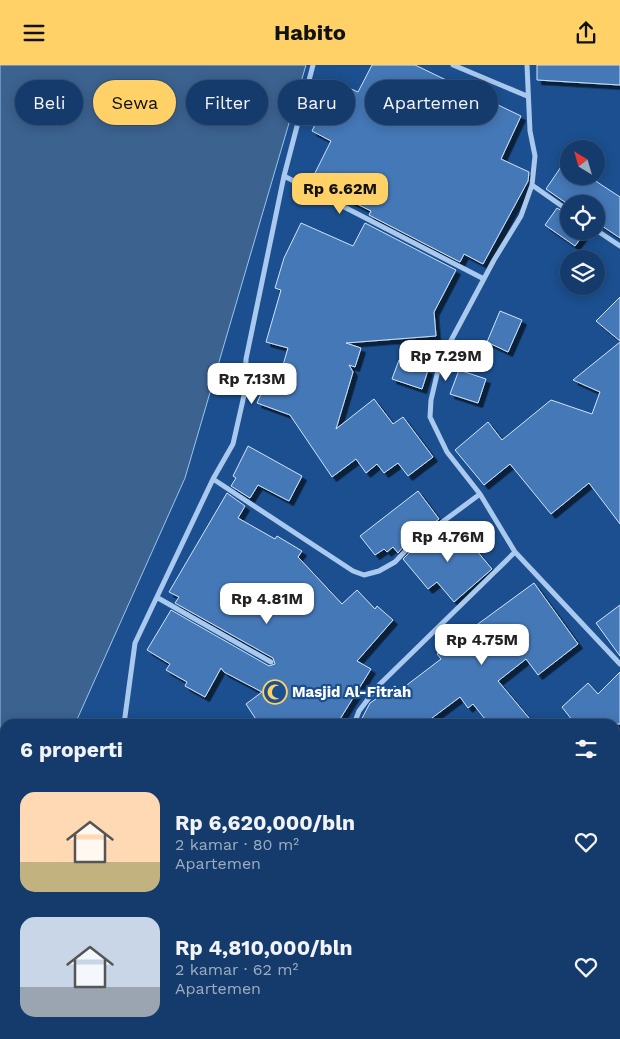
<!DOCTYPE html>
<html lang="id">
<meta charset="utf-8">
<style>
:root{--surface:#143b6b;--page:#214673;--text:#f1f3f6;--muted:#9dadc1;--line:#33557e;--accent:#ffd166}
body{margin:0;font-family:"Work Sans",sans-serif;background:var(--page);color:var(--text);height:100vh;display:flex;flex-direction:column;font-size:19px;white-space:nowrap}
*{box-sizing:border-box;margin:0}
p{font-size:16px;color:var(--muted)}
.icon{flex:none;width:28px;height:28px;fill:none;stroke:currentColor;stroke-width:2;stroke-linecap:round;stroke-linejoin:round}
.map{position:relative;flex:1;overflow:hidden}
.panel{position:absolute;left:0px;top:654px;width:620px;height:321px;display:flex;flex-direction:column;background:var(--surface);border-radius:15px 15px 0 0;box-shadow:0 2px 12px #0003,0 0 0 1px var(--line)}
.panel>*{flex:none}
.guide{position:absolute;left:15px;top:15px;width:590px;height:45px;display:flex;gap:10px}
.needle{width:32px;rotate:323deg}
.fabs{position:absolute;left:560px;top:75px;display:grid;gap:10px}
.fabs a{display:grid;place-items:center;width:45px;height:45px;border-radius:50%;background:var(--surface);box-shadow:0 2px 12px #0003,0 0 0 1px var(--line);font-size:25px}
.price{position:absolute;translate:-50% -42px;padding:0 11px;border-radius:10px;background:#fff;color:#222;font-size:16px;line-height:32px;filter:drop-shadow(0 1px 2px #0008)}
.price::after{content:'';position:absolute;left:50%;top:30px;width:15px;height:11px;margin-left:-8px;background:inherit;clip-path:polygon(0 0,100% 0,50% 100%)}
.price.current{background:var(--accent);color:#111}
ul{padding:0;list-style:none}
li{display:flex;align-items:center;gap:15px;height:125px;padding:0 20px}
li span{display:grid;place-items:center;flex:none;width:140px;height:100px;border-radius:15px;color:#555}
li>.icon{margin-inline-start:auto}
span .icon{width:60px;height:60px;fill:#fffc;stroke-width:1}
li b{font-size:21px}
h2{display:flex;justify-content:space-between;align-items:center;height:60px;padding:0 20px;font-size:21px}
.pill{padding:0 18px;border-radius:22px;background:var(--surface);box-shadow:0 2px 12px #0003,0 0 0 1px var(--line);font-size:18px;line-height:45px}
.pill.current{background:var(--accent);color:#111}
header{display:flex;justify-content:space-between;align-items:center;height:65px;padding:0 20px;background:var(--accent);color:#111;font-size:22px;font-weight:700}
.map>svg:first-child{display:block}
</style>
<header><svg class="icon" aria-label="menu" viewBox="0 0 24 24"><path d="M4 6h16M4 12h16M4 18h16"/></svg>Habito<svg class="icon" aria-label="share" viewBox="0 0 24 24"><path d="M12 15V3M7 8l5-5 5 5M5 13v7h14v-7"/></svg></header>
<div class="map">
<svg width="620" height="974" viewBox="0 0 620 974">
<defs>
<filter id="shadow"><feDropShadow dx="4.5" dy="4.5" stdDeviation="0" flood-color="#0009"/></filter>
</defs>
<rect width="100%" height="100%" fill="#1b4f8f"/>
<path fill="#3c6290" stroke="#9cc4f0" d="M0,0h306l-121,413 -110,246h-70v155l-5,12z"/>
<path fill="#4478b7" stroke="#cfe3fa" filter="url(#shadow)" d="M372,0h43l106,51 -20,43 28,13 -1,9 -45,83 -19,-10 -4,8 -91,-47 2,-4 -60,-30 20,-40 -19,-10 24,-49 22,10z
M537,0h83v20l-83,-5z
M569,90v21h19l32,21v41l-24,-16v-18l-27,1 -23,-16z
M557,143l12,7v16h17l-11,15 -30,-21z
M301,158l52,23 12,-23 91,47 -22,42 2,24 -90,7 15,5 -6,19 -6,-2 4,7 -17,57 38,-30 19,25 10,-7 30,40 -25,19 -10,-13 -14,10 -7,-9 -11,9 -10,-14 -24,18 -42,-62 -33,-12 8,-18 11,4 12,-41 -22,-6 15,-52 -6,-2 9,-30z
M620,232v44l-24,-20z
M500,246l22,9 -14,32 -21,-10z
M620,277v182l-31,-41 -38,31 -41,-50 -26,21 -29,-35 33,-28 14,18 49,-40 41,14 8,-22 -27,-12z
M399,295l29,10 -6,19 -30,-10z
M459,305l27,9 -8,24 -28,-9z
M248,381l54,30 -13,25 -31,-16 -8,13 -19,-12 5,-8 -3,-2z
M418,426l21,28 -32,23 -9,11 -5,-6 -6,5 -3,-3 -9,6 -15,-19z
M227,428l18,13 -7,12 37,21 2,-3 25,15 -4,6 44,47 15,-14 18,19 2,-3 16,14 -36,41 14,8 -34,55h-78l-13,-20 16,-12 -38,-20 -3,-4 -16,29 -20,-11 2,-4 -21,-12 4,-6 -23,-14 24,-40 98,56 6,-2 -2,-6 -98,-55 4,-6 -10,-5z
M445,461l4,6 7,-6 36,43 -38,33 -17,-20 -9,7 -25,-30 10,-10z
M534,518l44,61 -40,31 -12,-16 -28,22 36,43h-45l-16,-20 -5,4 -8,-11 -36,27h-65l11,-21 25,-17 4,5 42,-32 -4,-5z
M620,540v51l-24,-33z
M620,607v52h-45l-13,-17 26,-24 10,11z"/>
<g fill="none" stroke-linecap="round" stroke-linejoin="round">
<path stroke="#a9c9ee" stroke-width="5" d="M453,0l74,31
M527,0l3,66 5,25 -3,29 -11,31 -27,44 -47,88 -8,18 -8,34 -1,17 17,35 33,42 35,58 105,112
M284,111l200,103
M532,120l37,26
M596,165l24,16
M213,414l140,92 11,4 15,-4 16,-9 15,-16 70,-52
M158,533l113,64
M124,659l11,-81 78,-164 20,-35 12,-53 1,-32 38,-183 29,-111
M354,659l5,-13 19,-25 137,-134
M0,966l5,-8"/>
</g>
<defs>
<g id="mosque-ring" transform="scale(1.25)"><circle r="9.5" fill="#1b4f8f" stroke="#ffd166" stroke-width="1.5"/><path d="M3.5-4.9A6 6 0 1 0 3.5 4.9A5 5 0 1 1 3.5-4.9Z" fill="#ffd166"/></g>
</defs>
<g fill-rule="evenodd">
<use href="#mosque-ring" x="275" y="627"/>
</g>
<g text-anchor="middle" stroke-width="4.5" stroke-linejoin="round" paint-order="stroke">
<g font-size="15" font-weight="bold" fill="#fff" stroke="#1b4f8f" text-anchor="start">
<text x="292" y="632">Masjid Al-Fitrah</text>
</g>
</g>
</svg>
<div class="fabs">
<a><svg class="needle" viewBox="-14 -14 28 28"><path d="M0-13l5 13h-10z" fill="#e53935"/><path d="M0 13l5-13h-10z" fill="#9dadc1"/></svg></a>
<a><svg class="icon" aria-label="locate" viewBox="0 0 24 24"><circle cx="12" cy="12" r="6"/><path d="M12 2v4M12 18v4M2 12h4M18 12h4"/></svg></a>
<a><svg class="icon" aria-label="layers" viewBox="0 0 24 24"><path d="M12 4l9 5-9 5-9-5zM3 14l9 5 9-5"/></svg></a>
</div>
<b class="price current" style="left:340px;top:150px">Rp 6.62M</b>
<b class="price" style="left:446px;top:317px">Rp 7.29M</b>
<b class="price" style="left:252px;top:340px">Rp 7.13M</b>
<b class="price" style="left:448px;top:498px">Rp 4.76M</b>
<b class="price" style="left:267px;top:560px">Rp 4.81M</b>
<b class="price" style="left:482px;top:601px">Rp 4.75M</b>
<div class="guide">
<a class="pill">Beli</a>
<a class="pill current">Sewa</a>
<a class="pill">Filter</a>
<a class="pill">Baru</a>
<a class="pill">Apartemen</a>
</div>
<section class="panel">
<h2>6 properti<svg class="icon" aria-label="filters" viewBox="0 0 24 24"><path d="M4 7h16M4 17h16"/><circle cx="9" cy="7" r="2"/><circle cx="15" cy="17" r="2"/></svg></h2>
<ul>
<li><span style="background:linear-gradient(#ffd9b3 70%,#c2b280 0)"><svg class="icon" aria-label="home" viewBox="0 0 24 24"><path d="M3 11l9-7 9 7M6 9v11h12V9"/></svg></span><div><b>Rp 6,620,000/bln</b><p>2 kamar · 80 m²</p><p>Apartemen</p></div><svg class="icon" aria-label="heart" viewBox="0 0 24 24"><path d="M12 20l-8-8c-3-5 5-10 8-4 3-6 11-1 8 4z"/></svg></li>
<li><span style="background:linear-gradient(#c9d6e8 70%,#9aa5b1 0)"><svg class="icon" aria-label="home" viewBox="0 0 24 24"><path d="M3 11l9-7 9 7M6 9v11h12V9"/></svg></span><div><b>Rp 4,810,000/bln</b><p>2 kamar · 62 m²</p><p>Apartemen</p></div><svg class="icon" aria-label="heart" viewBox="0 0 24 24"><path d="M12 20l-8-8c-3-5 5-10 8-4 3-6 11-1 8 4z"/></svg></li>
</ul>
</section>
</div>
